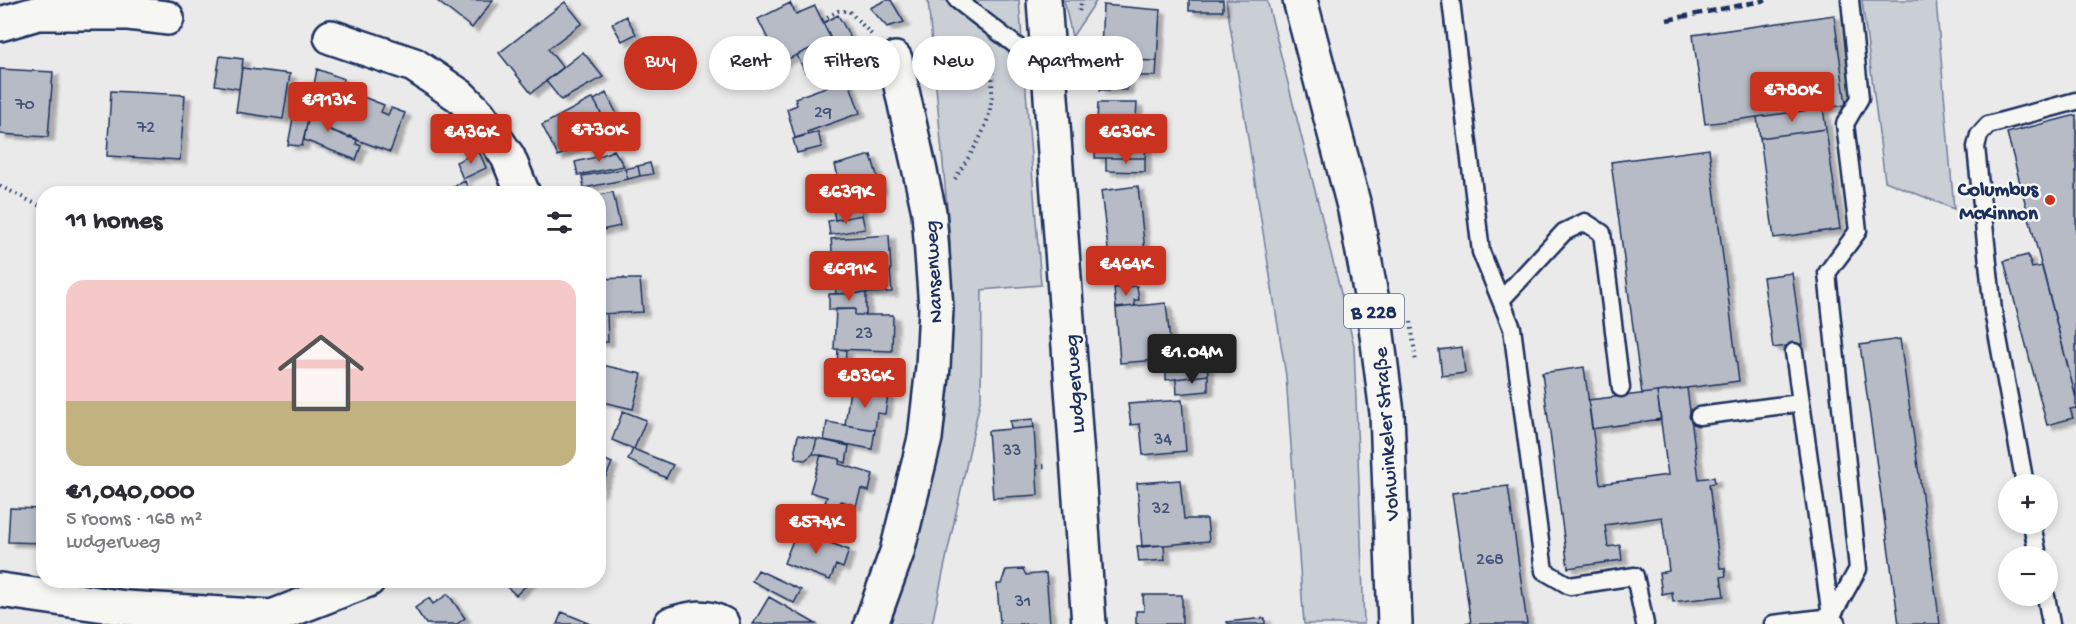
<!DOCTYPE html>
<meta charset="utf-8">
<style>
:root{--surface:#fff;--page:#f2f2f3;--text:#2b2b33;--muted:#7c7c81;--line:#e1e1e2;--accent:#c8321e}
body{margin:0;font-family:"Gochi Hand",sans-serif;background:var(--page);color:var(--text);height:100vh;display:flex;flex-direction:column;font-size:22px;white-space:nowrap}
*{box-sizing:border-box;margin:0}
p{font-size:20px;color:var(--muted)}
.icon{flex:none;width:33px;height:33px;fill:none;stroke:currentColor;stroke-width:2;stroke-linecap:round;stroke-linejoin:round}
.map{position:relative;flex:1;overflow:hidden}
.details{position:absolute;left:36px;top:186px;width:570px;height:402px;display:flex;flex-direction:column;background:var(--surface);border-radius:24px;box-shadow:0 3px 9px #0003}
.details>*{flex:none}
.banner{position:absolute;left:624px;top:36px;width:570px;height:54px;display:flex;gap:12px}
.fabs{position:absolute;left:1998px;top:474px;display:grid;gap:12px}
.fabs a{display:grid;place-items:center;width:60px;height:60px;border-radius:50%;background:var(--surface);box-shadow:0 3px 9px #0003;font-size:30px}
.price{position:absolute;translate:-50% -51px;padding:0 14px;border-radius:6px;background:var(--accent);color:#fff;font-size:20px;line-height:39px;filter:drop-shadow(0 2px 3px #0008)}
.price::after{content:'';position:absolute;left:50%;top:36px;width:18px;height:14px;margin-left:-9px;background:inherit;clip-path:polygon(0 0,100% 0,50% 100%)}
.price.current{background:#222;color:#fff}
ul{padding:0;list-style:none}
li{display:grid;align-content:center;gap:12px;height:318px;padding:0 30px}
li+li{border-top:2px solid var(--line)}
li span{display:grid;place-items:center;height:186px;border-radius:18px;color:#555}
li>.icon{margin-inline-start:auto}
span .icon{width:108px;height:108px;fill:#fffc;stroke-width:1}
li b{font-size:26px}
h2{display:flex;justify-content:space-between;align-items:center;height:72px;padding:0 30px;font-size:26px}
.chip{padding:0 21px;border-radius:27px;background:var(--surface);box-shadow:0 3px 9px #0003;font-size:21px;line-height:54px}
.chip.current{background:var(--accent);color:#fff}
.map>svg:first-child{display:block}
</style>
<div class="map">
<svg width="2076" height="624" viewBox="0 0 2076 624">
<defs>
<filter id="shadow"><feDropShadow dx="6" dy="4" stdDeviation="1.5" flood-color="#0004"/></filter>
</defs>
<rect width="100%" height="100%" fill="#e9eae9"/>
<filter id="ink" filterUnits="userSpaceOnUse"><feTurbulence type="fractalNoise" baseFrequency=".0167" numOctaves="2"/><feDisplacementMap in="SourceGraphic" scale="12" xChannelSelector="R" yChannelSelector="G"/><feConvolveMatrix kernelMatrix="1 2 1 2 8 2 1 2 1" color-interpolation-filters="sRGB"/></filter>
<g filter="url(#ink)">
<path fill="#caced5" stroke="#727e9a" stroke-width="1.5" d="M928,0h91l22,285 -59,5 -1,107 -49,227h-47l21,-45 25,-103 17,-127 2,-109z
M1064,0h33l-25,37z
M1226,0h41l87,345 10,279h-60l-18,-248z
M1862,0h74l18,209 -69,-28z"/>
<path fill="#b6bbc6" stroke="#1b2f5e" stroke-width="1.5" filter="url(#shadow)" d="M436,0h57l-21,28z
M886,0h5l13,22 -17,5 -17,-19z
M1189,0h34v11h-34z
M565,2l17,21 -34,26 15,19 -32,25 -32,-40z
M790,3l6,11 19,-8 16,33 -51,24 -22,-44z
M1103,5l57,5 -3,51 -30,-1 1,-8 -27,-1z
M838,15l21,38 -54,19 -8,-17 34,-16 -8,-16z
M1834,15l12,90 -141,19 -12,-89z
M626,16l10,18 -14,7 -10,-17z
M583,52l20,25 -42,23 -15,-19z
M220,56l23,3 -4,30 -24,-4z
M1127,60l30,1 -1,15h-30z
M242,68l48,6 -7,45 -47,-7z
M0,69l53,3 -5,65 -48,-3z
M317,69l27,10 -12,30 -21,-8z
M1101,76h26v14h-27z
M848,79l12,34 -53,19 1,2 -13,4 -8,-29 10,-4 -2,-7z
M340,88l44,17 -3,7 7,3 3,-7 14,5 -15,39 -65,-24z
M111,91l74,4 -5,65 -73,-4z
M606,93l15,29 -12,6 -15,-28z
M593,98l17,32 -52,26 -16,-31z
M311,101l21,8 -7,19 25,10v-2l7,3 -1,5 5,2 -5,14 -52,-20z
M1098,103h39l-2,30 12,1 -2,24h-50z
M1823,108l3,21 -66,9 -3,-21z
M2076,115v283l-69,-265z
M293,118l15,2 -6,26 -14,-1z
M1826,129l14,100 -66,9 -14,-100z
M818,132l4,15 -25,6 -4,-14z
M1709,149l30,232 -97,13 -31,-232z
M614,150l10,16 -46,9 -3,-13 25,-6z
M479,151l7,17 -23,11 -7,-17z
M871,155l10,34 -37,10 -9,-34z
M1106,158h39v14l-39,-1z
M650,163l3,11 -13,2 -2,-10z
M638,166l2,10 -12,3 -3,-10z
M625,169l3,10 -44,9 -2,-12z
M465,181l5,13h-33z
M1138,186l8,75 -36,4 -9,-74z
M613,192l7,34 -22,5v-36z
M860,199l2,16 -27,5 -3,-17z
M862,215l3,14 -35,6 -2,-14z
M889,235l2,36 -26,1 1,21 -30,1 -5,-55z
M2028,255l4,13 10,-2 34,132v10l-6,1 3,9 -26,7 -43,-164z
M890,271l2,21 -26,1 -1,-21z
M1792,273l10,71 -29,4 -10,-71z
M624,278v1h16l3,33 -45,2v-35z
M1137,286l2,14h-5l1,6 -19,2 -2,-20z
M866,293v22h-11v-6l-26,1v-16z
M1166,303l6,56 -52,4 -4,-55z
M836,309h19v6h38l-1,36 -58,-2z
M598,314h9l1,28h-10z
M1900,339l40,285h-41l-39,-279z
M1462,347l3,26 -23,3 -3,-26z
M838,349l8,1 -1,19 -8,-1z
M1207,363l1,12 -42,5v-14z
M598,364l44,10 -9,35 -35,-8z
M1584,367l16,117 68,-9 -11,-83 30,-4 12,91 15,-2 1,6 -6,1 11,84h5l1,8 -5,1 3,19 -51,6 -1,-10 -10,2 -3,-21 10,-2 -7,-54 -57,8 3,22 12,-2 2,15 -54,8 -26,-195z
M1208,375v16l-31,3 -1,-15z
M850,390l38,5 -3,19 -8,-1 -2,17 -30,-5z
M1657,392l4,27 -69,10 -4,-29z
M1182,400l4,51 -43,4 -3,-31 -9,1 -3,-21z
M623,411l23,9 -12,29 -22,-9z
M1033,419l1,8 -23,2 -1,-8z
M827,422l48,8 -3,19 -48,-9z
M1034,427l4,68 -45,3 -5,-67z
M798,435l19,4 -4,15 -8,6 -9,-1 -1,-9z
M817,439l32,7 -3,17 -6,-2v-2l-27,-5z
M633,449l40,16 -7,13 -38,-18z
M821,455l19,4 -1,5 34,10 -4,17 -8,-2 -5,17 -15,-5 -2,5 -3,1 -11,-5 2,-5 -17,-5z
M598,457l14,6 -14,31z
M1180,480l4,39h23l2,22 -67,6 -5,-64z
M1508,486l19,138h-63l7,-1 -19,-130z
M10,508l34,1v34l-36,-1z
M806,514l24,9 -4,12 -24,-10z
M797,530l52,20 -6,18 -7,-3 -6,15 -46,-17z
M1164,545l1,15 -26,2 -2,-16z
M1023,569l3,6 20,-2 4,51h-50l-3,-40h4l5,-14z
M758,570l43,20 -7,13 -42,-22z
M499,580h33l-16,15z
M448,594l17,24 -8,6h-31l-11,-16 14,-10 4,6z
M1143,595h39v29h-46v-13h8z
M769,597l47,27h-63z
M562,612l29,12h-34z
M1265,618v6h-37l-1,-2z"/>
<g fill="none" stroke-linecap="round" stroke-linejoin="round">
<g stroke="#1b2f5e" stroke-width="21">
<path id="service" d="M957,0l92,71
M1451,0l30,252 31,76 32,243 26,15 65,-10 10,48
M1501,300l63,-68 21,-10 17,11 19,155
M1699,416l101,-13
M2025,484l-32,-173 -17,-164 3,-12 9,-10 88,-24
M2032,524l6,32
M2046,596l5,28
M1773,624l58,-7 -37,-265
M1837,624l-6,-7 27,-48 -31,-296 31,-42 -13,-107 15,-26 -10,-98"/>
</g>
<g stroke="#1b2f5e" stroke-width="38">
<path id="minor" d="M1044,0l45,624
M0,24l38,-11h89l40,5
M331,37l83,28 46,31 19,19 29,42 15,37
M0,590l126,18 146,9 96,-37
M671,624c19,-5 33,-10 51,0
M871,624l26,-72 28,-114 8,-71 3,-59 -7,-96 -34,-153"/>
</g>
<g stroke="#1b2f5e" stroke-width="38">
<path id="primary" d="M1300,0l55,210 19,101 13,102 8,211"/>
</g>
<path stroke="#1b2f5e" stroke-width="4" stroke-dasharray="1.5 4.5" stroke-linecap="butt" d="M1079,11l3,-11
M822,20l16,-9h11l25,26
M955,179c10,-17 22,-33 29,-50 10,-23 9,-48 7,-72
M0,186l44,22
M1411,322l5,41
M1037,467l8,-1"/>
<use href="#service" stroke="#f6f6f2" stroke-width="16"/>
<use href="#minor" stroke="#f6f6f2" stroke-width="33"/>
<use href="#primary" stroke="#f6f6f2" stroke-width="33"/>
<path stroke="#1b2f5e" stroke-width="4.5" stroke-dasharray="9 4.5" stroke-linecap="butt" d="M1667,20l99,-20"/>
</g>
</g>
<circle fill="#c8321e" stroke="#f6f6f2" stroke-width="2" cx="2050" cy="200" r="6"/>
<g text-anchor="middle" stroke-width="5" stroke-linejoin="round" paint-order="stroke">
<g font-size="18" fill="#425278">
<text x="25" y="109">70</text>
<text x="823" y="117">29</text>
<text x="146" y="132">72</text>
<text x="864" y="338">23</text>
<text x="1163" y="444">34</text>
<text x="1012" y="455">33</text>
<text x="1161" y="513">32</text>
<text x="1490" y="564">268</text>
<text x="1023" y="606">31</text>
</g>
<rect fill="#f6f6f2" stroke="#5d6b8a" stroke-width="1.5" x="1344" y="294" width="60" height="34" rx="4.5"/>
<g font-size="20" font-weight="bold" fill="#1b2f5e">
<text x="1374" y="318">B 228</text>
</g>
<g font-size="21" font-weight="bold" fill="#1b2f5e" stroke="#f6f6f2" text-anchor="end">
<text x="2038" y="195">Columbus<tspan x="2038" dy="24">McKinnon</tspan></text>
</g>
<g font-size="21" fill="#1b2f5e" stroke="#f6f6f2">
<text transform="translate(932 272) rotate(-93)" y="7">Nansenweg</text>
<text transform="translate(1073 384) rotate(-94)" y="7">Ludgerweg</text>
<text transform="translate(1385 434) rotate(-94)" y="7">Vohwinkeler Straße</text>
</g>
</g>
</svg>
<div class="fabs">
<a>+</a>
<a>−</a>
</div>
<b class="price" style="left:1792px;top:123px">€780K</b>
<b class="price" style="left:328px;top:133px">€913K</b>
<b class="price" style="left:599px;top:163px">€730K</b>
<b class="price" style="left:471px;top:165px">€436K</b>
<b class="price" style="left:1126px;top:165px">€636K</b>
<b class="price" style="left:846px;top:225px">€639K</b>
<b class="price" style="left:1126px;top:297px">€464K</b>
<b class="price" style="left:849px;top:302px">€691K</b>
<b class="price current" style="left:1192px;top:385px">€1.04M</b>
<b class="price" style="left:865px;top:409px">€836K</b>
<b class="price" style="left:816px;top:555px">€574K</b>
<div class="banner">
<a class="chip current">Buy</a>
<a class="chip">Rent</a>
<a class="chip">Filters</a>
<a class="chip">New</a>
<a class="chip">Apartment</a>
</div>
<section class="details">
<h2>11 homes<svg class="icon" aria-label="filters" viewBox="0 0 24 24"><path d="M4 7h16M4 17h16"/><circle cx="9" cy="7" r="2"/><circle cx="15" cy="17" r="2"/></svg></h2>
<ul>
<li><span style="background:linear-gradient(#f6c9c9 65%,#c2b280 0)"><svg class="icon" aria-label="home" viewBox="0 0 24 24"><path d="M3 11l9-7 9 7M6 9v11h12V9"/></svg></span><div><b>€1,040,000</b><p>5 rooms · 168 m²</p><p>Ludgerweg</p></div></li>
</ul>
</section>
</div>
